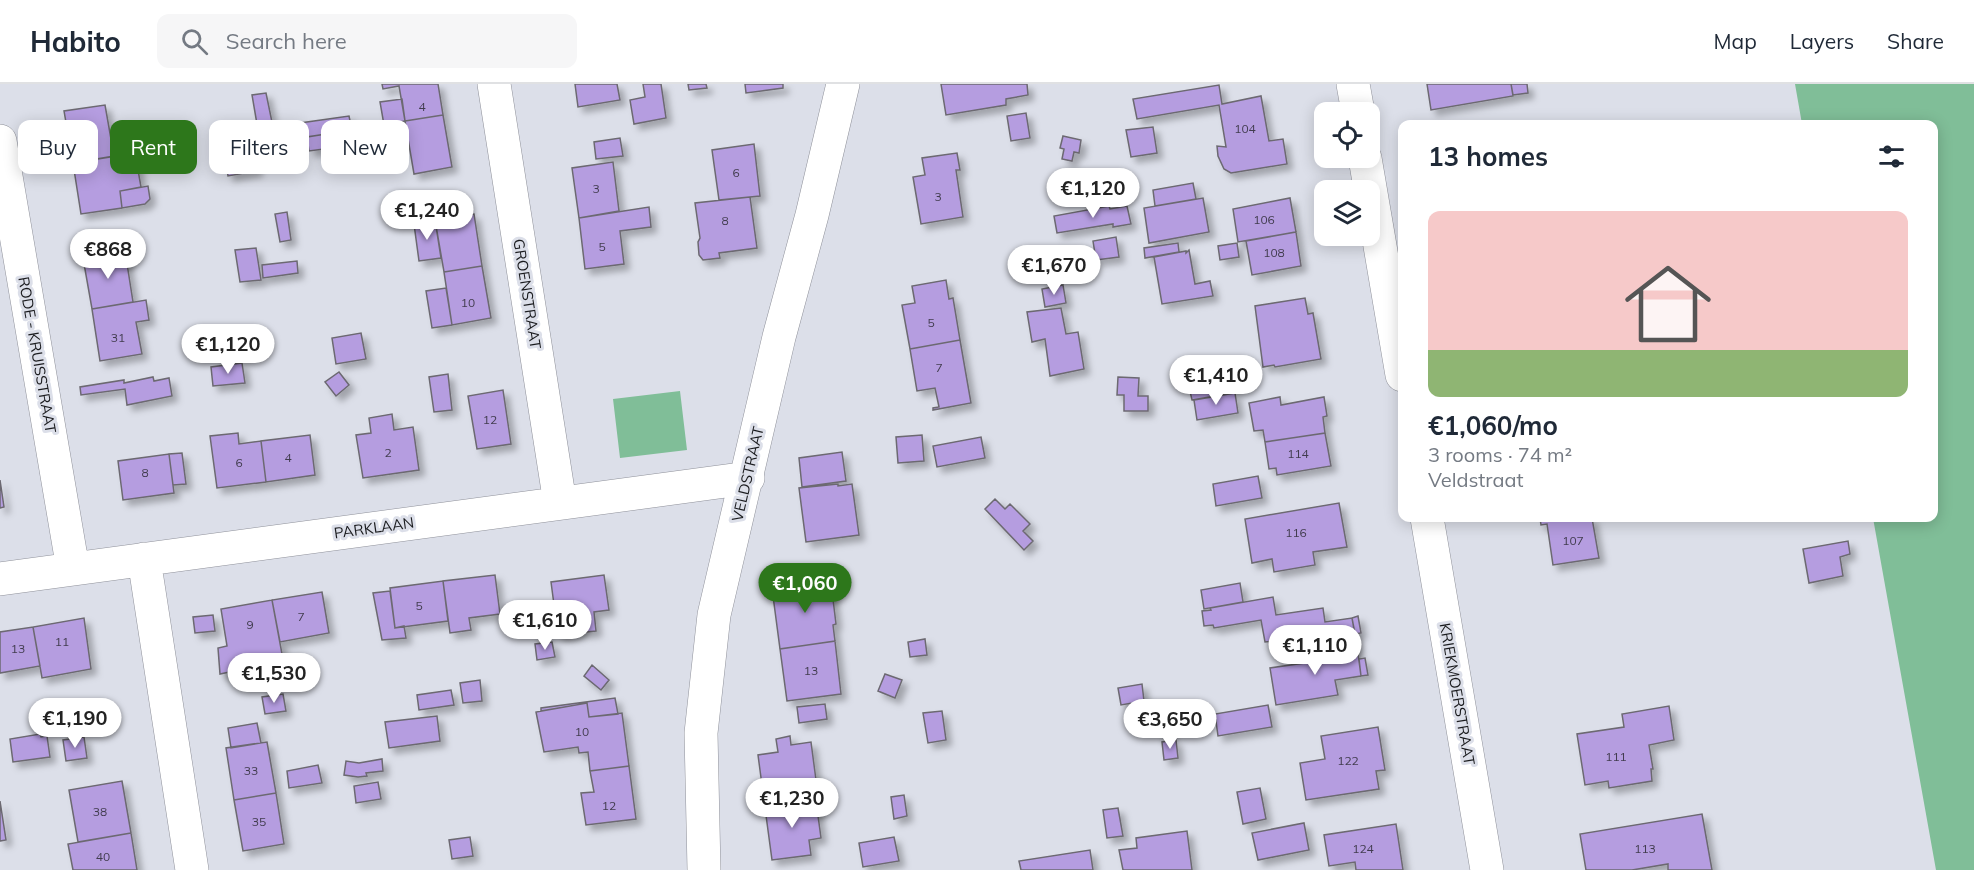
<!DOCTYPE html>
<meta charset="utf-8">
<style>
:root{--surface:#fff;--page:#f6f6f7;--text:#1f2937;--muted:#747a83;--line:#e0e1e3;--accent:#2d771b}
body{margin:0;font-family:Mulish,sans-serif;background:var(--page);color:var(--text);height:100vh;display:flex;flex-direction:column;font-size:22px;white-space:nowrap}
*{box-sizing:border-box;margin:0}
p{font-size:20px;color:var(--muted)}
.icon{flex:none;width:33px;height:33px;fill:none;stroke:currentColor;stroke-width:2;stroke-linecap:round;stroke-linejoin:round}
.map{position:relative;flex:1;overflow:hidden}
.sheet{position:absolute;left:1398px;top:36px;width:540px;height:402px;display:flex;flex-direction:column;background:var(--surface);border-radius:12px;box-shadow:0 3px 15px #0003}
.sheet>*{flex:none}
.banner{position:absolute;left:18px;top:36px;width:570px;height:54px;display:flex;gap:12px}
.controls{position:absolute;left:1314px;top:18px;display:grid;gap:12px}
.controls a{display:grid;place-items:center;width:66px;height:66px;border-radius:12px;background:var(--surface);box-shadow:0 3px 15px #0003;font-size:30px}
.price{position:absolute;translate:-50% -51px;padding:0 14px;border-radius:21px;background:#fff;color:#222;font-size:20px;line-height:39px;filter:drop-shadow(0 2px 3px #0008)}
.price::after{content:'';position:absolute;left:50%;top:36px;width:18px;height:14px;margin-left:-9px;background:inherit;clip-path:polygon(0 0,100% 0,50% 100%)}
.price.active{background:var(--accent);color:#fff}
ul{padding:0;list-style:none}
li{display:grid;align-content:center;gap:12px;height:318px;padding:0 30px}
li span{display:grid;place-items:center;height:186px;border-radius:12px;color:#555}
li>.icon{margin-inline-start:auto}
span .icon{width:108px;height:108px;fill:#fffc;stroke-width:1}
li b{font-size:26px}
h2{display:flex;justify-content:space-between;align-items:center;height:72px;padding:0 30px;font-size:26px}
.pill{padding:0 21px;border-radius:12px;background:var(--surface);box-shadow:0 3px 15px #0003;font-size:21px;line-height:54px}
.pill.active{background:var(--accent);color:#fff}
header{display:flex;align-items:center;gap:36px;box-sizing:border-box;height:84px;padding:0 30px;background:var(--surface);border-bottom:2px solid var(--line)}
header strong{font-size:28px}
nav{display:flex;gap:33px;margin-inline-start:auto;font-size:21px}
.search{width:420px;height:54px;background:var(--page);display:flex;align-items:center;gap:15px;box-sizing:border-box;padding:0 21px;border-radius:12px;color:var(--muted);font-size:22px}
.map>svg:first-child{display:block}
</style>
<header>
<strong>Habito</strong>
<div class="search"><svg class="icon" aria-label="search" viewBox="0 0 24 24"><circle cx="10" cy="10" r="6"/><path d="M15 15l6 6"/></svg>Search here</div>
<nav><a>Map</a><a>Layers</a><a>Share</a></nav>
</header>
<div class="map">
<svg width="1974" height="786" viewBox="0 0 1974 786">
<defs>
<filter id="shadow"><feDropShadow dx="5.5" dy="5.5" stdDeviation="3" flood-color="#0004"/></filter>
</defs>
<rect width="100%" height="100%" fill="#dcdfe9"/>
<path fill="#80be98" d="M1795,0h179v786h-38l-63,-352h61v-394h-132z
M680,307l7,59 -67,8 -7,-59z"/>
<path fill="#b59de0" stroke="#6c6971" stroke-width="1.5" filter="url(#shadow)" d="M382,0h56l5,31 -38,6 -6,-35 -16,3z
M575,0h42l3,16 -42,7z
M643,0h18l5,34 -32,6 -4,-24 15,-3z
M688,0h18l1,4 -18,2z
M745,0h38v4l-37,5z
M941,0h86l1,11 -22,4v6l-60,10z
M1427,0h84l2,12 -82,14z
M1511,0h16l1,9 -15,2z
M1219,1l3,19 39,-8 8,45 14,-2 4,25 -56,9 -7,-4 -6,-13 -1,-10 9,1 -7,-42 -82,14 -4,-20z
M266,9l7,34 -15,3 -6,-35z
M402,15l3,22 -21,4 -4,-23z
M105,21l9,51 -41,7 -9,-52z
M1026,29l4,25 -19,3 -4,-25z
M443,31l9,52 -38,7 -9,-53z
M349,32l3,14 -63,10 -3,-15z
M1153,43l4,26 -26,4 -5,-27z
M352,46l2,15 -45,6 -2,-14z
M1063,52l18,4 -2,13 -5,-1 -2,9 -10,-2 2,-10 -4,-1z
M620,54l3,18 -27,3 -2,-17z
M252,56l5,31 -29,5 -4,-28 10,-2 -1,-4z
M754,60l6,52 -41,4 -7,-50z
M135,69l6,34 -21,4 2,17 -41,6 -8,-51z
M957,69l3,17h-4l7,47 -42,7 -8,-47 12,-2 -3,-17z
M613,78l6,49 -40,7 -7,-50z
M1193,99l3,16 -41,7 -2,-16z
M148,102l2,13 -5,5 -23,4 -2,-17z
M750,113l7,51 -38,5 1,5 -17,2 -4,-5 -1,-13 2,-4 -5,-35z
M1203,114l6,34 -60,11 -5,-35z
M1290,114l6,34 -58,10 -5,-33z
M1109,122l1,3 17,-3 4,18 -18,3v-3l-56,9 -3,-17z
M649,123l2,20 -31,4 4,33 -39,5 -6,-51z
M287,128l4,28 -11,2 -5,-28z
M474,130l8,52 -38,6 -9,-52z
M435,136l6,38 -22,3 -5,-37z
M1296,148l5,34 -49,9 -6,-34z
M1116,153l3,20 -23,3 -3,-19z
M1178,159l1,9 -34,6 -1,-10z
M1237,159l2,14 -19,3 -2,-14z
M256,164l5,32 -21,2 -5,-32z
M1189,166l6,34 15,-3 3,15 -51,8 -8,-47 32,-6v2z
M125,167l8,51 -41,7 -9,-51z
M297,177l1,12 -35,5 -1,-13z
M482,182l9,52 -39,7 -8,-53z
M946,196l3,19 4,-1 7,42 -50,9 -8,-44 13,-2 -3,-17z
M1063,201l3,18 -21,4 -3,-18z
M446,204l6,37 -20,3 -6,-37z
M1305,214l3,16 5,-1 8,46 -46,8 -1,-2 -11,2 -8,-61z
M146,216l3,20 -13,2 6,32 -42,7 -8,-52z
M1061,224l5,26 12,-2 6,37 -34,7 -5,-37 -13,3 -5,-30z
M361,249l5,26 -30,5 -4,-26z
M960,256l11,63 -38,7v-2l6,-1 -4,-19 -18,3 -7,-42z
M242,279l3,20 -32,3 -2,-19z
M339,288l10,13 -13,11 -11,-14z
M448,290l4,36 -18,2 -5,-35z
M153,293l1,4 15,-3 3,18 -45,9 -2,-16 -44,6 -1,-8 44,-7v3z
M1118,293l21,1 -1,18h10v15h-24v-16h-7z
M1224,293l3,17 -35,6 -3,-13 8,-1 -1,-4z
M503,306l8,54 -34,5 -9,-53z
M1235,309l3,20 -41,7 -3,-20z
M1280,313l1,8 43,-8 3,19 -4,1 2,16 -60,9 -2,-12 -9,1 -5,-28z
M392,330l2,16 19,-3 6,43 -56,8 -7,-43 15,-2 -2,-15z
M238,349l1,11 22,-3 5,41 -49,6 -7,-52z
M1325,349l6,33 -54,9 -1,-7 -7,1 -4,-27z
M310,351l5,40 -49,7 -5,-41z
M922,351l2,26 -26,2 -2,-26z
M981,353l4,21 -48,9 -4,-21z
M842,368l4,29 -44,6 -3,-29z
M182,369l4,31 -13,1 -4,-31z
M169,370l5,39 -51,7 -5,-39z
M1258,392l4,22 -46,8 -3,-22z
M0,396l4,27 -4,1z
M838,400v2l14,-2 7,51 -53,7 -7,-54z
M995,415l10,10 5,-5 20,20 -7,7 10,10 -9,9 -39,-41z
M1339,419l8,44 -34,5 2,13 -41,7 -2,-13 -20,4 -7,-44z
M1540,434h52l7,40 -46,7 -6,-41 -6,1z
M1848,457l2,13 -10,3 3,19 -34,7 -6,-34z
M806,483l3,20 22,-4 5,41 -3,1 2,16 -55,8 -7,-53 26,-3 -3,-24z
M495,491l5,39 -31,4 2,12 -21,3 -7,-52z
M604,491l5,35 -15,2 2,19 -38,4 -7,-53z
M443,497l5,40 -53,7 -5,-40z
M1240,499l3,19 -39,7 -3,-19z
M390,507l5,37 9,-2 2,12 -24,2 -9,-47z
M322,508l7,41 -49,9 -8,-42z
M1273,513l3,18 47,-7 2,14 27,-4 5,28 -54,10 -2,-12 -26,5 -1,-8 -9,1 -4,-22 -47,8 -1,-3 -9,1 -2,-15 9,-1 -1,-2z
M272,516l10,54 -16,3 1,7 -47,10 -2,-26 9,-2 -6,-37z
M213,531l2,16 -20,2 -2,-16z
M1358,532l3,17 -6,1 -3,-16z
M84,534l7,51 -49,9 -9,-51z
M33,543l7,39 -40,7v-41z
M925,555l2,16 -17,2 -2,-15z
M835,557l6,53 -54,7 -7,-52z
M552,558l3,15 -18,3 -2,-16z
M1357,562l4,30 -26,4 3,15 -62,10 -6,-37 34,-5 -1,-7z
M1365,574l3,17 -7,1 -2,-17z
M592,581l17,15 -8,10 -17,-14z
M885,590l17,6 -7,18 -17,-7z
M480,596l2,21 -19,2 -3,-20z
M1142,600l2,17 -23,4 -3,-17z
M451,606l3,15 -35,5 -2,-15z
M283,610l3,17 -21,3 -3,-17z
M615,614l3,16 -29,3 -2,-14 -46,8v-3z
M587,619l2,14 33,-4 7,53 -39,5 -2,-19 -9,1 -1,-6 -34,5 -8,-40z
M825,620l2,15 -28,4 -2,-16z
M1268,621l4,22 -54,9 -3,-22z
M1669,622l5,34 -25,5 4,24h-2l1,12 -43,7 -1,-7 -23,4 -8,-51 47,-7 -2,-13z
M942,627l4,29 -18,3 -5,-30z
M437,632l3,25 -51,7 -4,-26z
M257,639l4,20 -30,5 -3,-20z
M1378,643l7,43 -9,1 3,18 -73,11 -6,-37 25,-4 -4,-23z
M40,650l1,3 6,-1 3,21 -37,5 -3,-23z
M790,652l1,9 20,-3 5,38 -15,2 3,20 -39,6 -7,-53 20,-3 -2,-13z
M84,653l3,21 -21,3 -3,-21z
M1176,656l2,18 -14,2 -2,-18z
M267,658l9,51 -42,7 -8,-52z
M382,675l1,12 -17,2 1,3 -9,1 -14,-2 2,-14 13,2z
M318,681l4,18 -33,5 -2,-17z
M629,682l7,53 -50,6 -5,-32 13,-1 -4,-21z
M122,697l9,52 -53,9 -9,-52z
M378,698l3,17 -25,4 -2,-17z
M1260,704l6,31 -23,5 -6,-32z
M276,709l8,51 -41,7 -9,-51z
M904,711l3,21 -13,3 -3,-22z
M0,717l6,39 -6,1z
M816,717l5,37 -12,2 2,15 -39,5 -7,-52z
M1118,724l5,28 -16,2 -4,-28z
M1702,730l10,56h-44v-6l-36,6h-46l-6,-36z
M1304,739l5,27 -51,10 -6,-27z
M1396,740l7,46h-47l-1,-8 -26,4 -5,-31z
M1187,747l5,39h-69l-4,-20 18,-2 -1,-10z
M131,749l6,37h-64l-5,-26z
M470,753l3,19 -21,3 -3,-19z
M894,753l5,24 -36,6 -4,-24z
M1090,766l3,20h-72l-2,-9z"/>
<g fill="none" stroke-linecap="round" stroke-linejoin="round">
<g stroke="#8f919a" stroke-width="34">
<path id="minor" d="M494,0l66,419
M0,57l73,428
M144,475l48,311
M0,495l748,-101
M704,786l-3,-137 13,-118 65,-278 33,-122 31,-131"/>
</g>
<g stroke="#8f919a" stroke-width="34">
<path id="tertiary" d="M1353,0l5,28
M1365,74l37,217
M1427,434l60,352"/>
</g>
<use href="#minor" stroke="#fff" stroke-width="33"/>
<use href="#tertiary" stroke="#fff" stroke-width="33"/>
</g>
<g text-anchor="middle" stroke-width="6" stroke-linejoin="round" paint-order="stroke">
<g font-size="12" fill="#413c4e">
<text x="422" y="27">4</text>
<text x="1245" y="49">104</text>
<text x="736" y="93">6</text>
<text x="596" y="109">3</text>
<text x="938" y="117">3</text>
<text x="1264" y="140">106</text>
<text x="725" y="141">8</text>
<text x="602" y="167">5</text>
<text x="1274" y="173">108</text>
<text x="468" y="223">10</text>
<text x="931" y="243">5</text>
<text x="118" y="258">31</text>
<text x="939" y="288">7</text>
<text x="490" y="340">12</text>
<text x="388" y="373">2</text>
<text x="1298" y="374">114</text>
<text x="288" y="378">4</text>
<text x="239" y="383">6</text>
<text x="145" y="393">8</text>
<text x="1296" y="453">116</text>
<text x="1573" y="461">107</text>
<text x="419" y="526">5</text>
<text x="301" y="537">7</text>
<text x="250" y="545">9</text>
<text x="62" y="562">11</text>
<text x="18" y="569">13</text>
<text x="811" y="591">13</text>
<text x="582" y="652">10</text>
<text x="1616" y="677">111</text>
<text x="1348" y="681">122</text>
<text x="251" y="691">33</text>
<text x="609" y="726">12</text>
<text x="100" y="732">38</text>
<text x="259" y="742">35</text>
<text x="1363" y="769">124</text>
<text x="1645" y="769">113</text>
<text x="103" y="777">40</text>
</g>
<g font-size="15" fill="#1a1b1e" stroke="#dcdfe9">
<text transform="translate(527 210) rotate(81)" y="5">GROENSTRAAT</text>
<text transform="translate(37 271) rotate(80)" y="5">RODE - KRUISSTRAAT</text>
<text transform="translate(748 390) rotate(-77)" y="5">VELDSTRAAT</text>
<text transform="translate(374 444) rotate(-8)" y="5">PARKLAAN</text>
<text transform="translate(1457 610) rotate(80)" y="5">KRIEKMOERSTRAAT</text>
</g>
</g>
</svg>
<div class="controls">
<a><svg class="icon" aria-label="locate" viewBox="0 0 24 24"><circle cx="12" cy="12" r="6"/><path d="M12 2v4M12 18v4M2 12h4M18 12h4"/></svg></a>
<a><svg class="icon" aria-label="layers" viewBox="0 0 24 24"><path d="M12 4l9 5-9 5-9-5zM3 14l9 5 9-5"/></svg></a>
</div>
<b class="price" style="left:1093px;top:135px">€1,120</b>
<b class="price" style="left:427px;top:157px">€1,240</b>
<b class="price" style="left:108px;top:196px">€868</b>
<b class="price" style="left:1054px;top:212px">€1,670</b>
<b class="price" style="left:228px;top:291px">€1,120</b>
<b class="price" style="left:1216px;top:322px">€1,410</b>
<b class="price active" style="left:805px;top:530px">€1,060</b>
<b class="price" style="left:545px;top:567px">€1,610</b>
<b class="price" style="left:1315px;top:592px">€1,110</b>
<b class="price" style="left:274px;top:620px">€1,530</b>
<b class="price" style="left:75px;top:665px">€1,190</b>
<b class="price" style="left:1170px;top:666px">€3,650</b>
<b class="price" style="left:792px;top:745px">€1,230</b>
<div class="banner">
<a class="pill">Buy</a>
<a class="pill active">Rent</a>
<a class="pill">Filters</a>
<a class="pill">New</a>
</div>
<section class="sheet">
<h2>13 homes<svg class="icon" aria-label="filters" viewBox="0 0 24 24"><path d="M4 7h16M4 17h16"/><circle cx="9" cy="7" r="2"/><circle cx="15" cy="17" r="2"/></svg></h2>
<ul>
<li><span style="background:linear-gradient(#f6c9c9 75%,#8fb573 0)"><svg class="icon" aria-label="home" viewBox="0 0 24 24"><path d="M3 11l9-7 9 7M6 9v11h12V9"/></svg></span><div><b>€1,060/mo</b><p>3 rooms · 74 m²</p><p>Veldstraat</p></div></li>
</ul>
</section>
</div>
